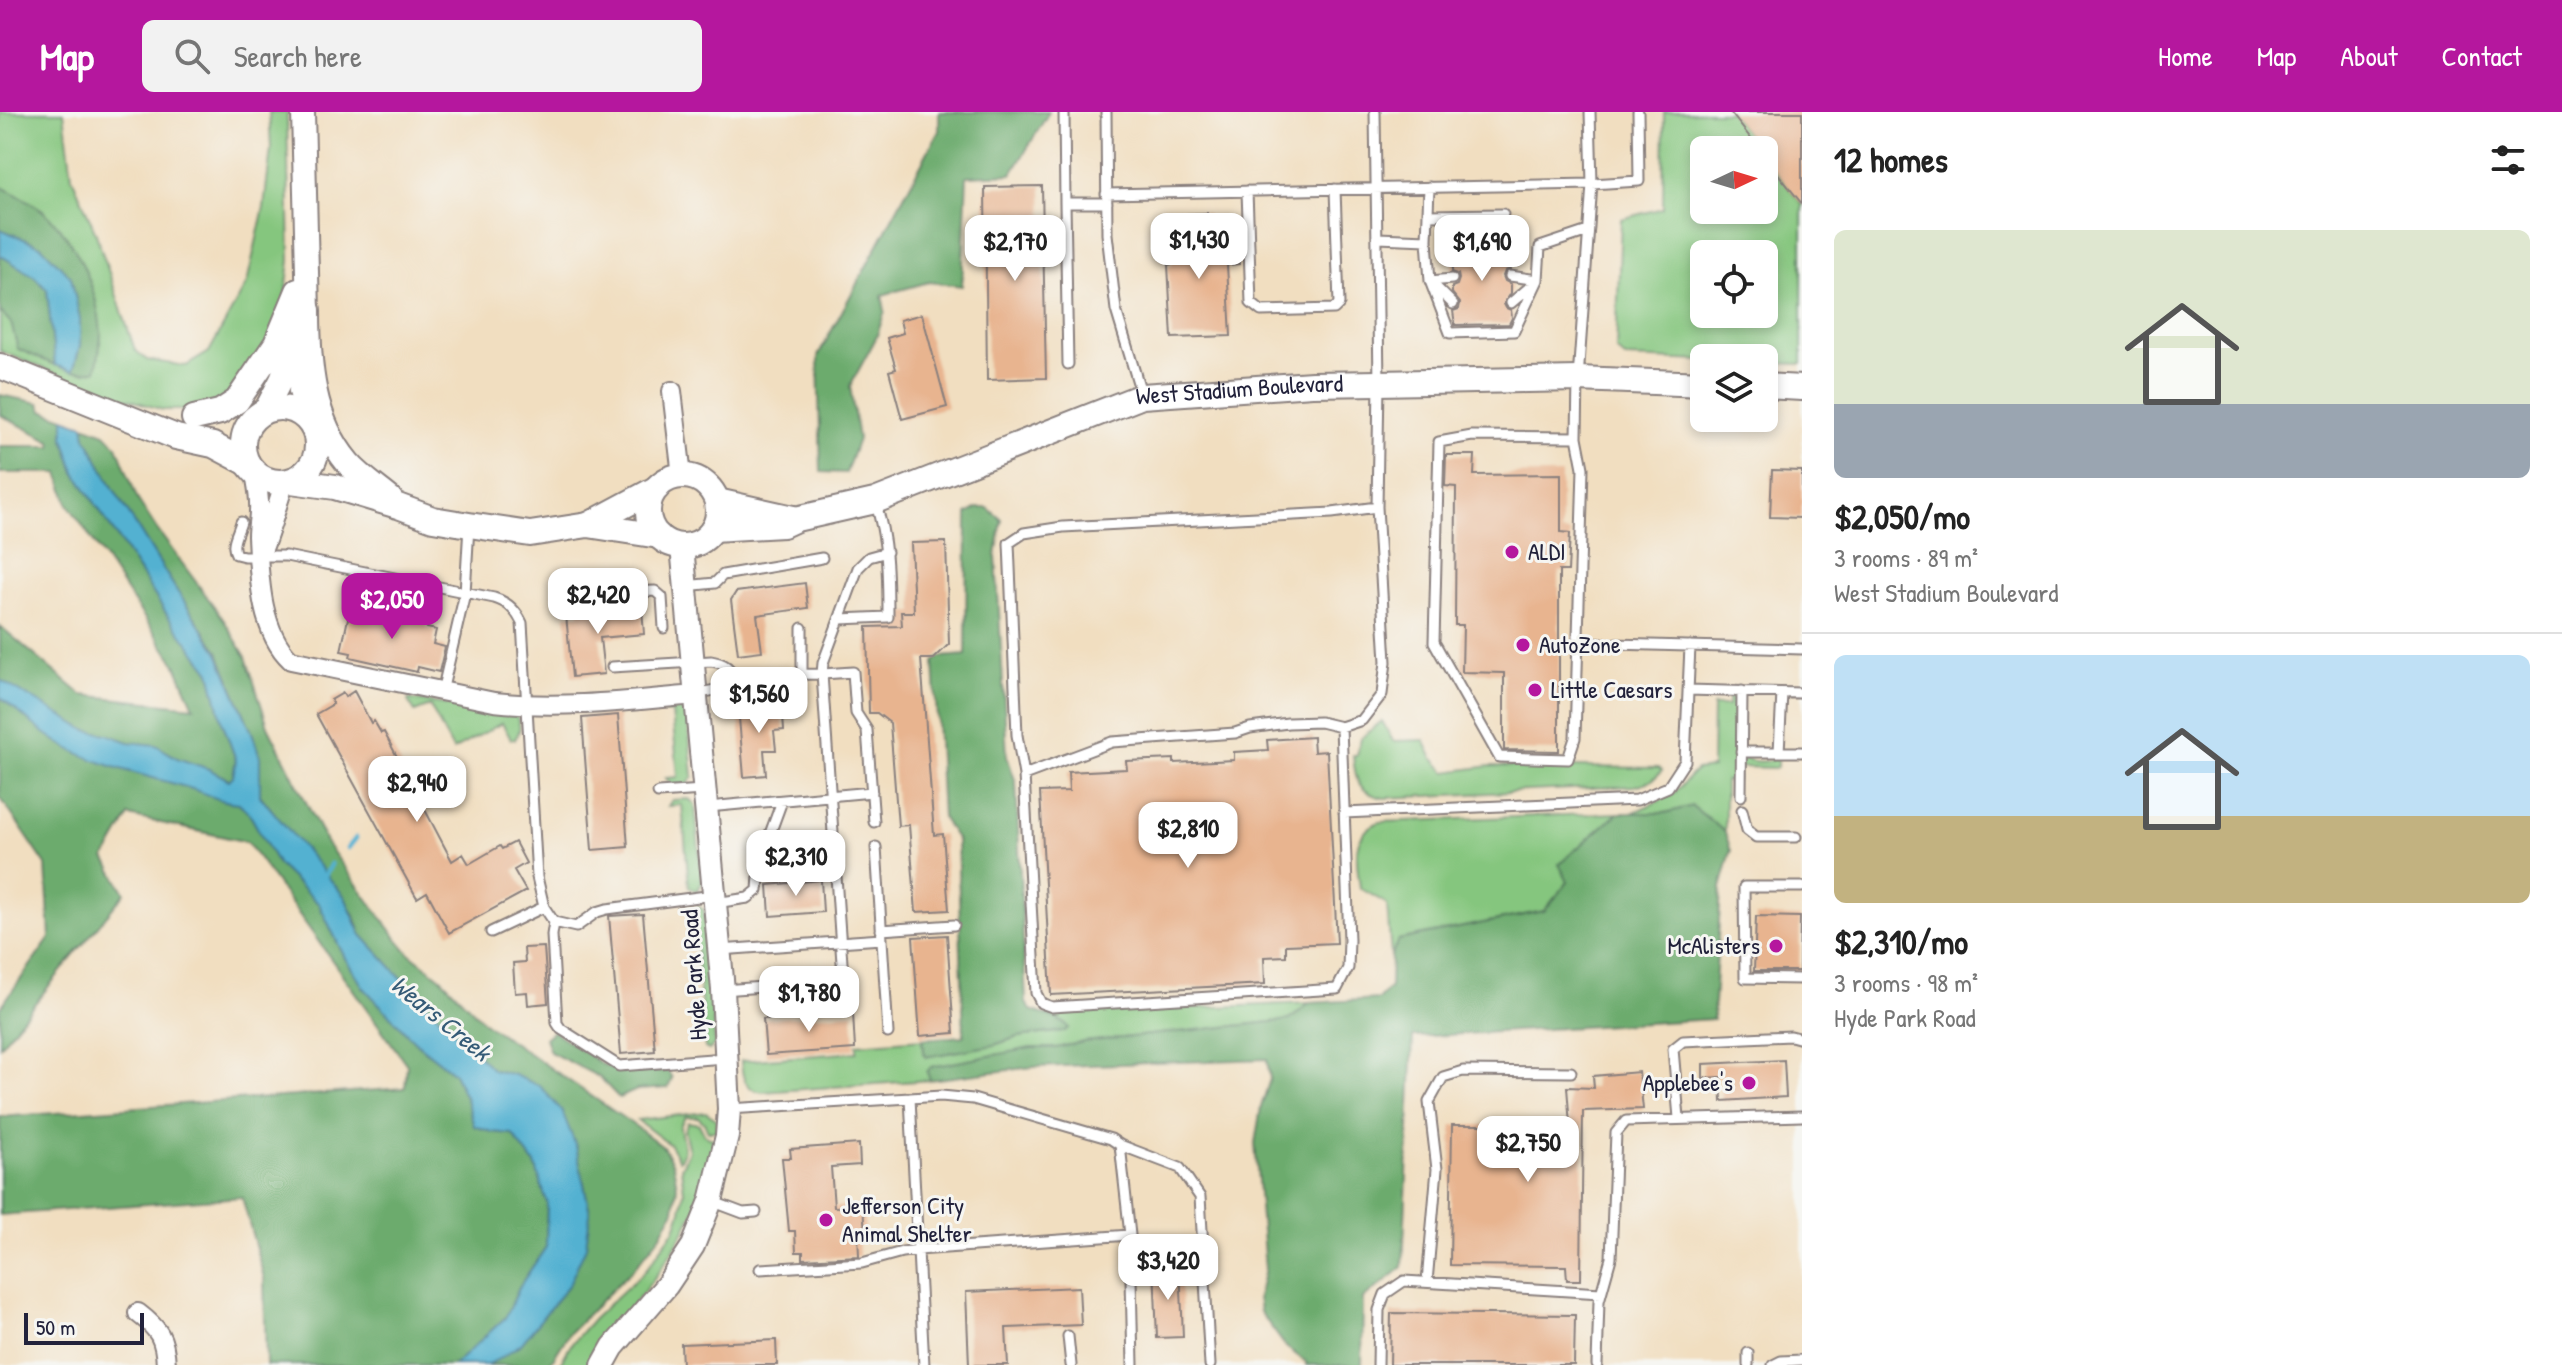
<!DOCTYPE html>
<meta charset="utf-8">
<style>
:root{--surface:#fff;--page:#f2f2f2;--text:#222;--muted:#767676;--line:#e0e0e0;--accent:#b5179e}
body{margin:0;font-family:"Patrick Hand",sans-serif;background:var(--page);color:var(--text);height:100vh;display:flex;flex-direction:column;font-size:30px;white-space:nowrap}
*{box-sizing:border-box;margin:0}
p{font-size:26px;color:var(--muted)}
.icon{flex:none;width:44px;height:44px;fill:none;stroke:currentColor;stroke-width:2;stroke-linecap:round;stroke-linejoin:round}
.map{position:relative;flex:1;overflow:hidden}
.panel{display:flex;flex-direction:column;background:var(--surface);width:760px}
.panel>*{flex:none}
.needle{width:52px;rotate:86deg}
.tools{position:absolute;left:1690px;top:24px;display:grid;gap:16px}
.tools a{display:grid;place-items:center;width:88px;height:88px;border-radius:12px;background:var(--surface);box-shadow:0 4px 12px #0003;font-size:40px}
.scale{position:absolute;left:24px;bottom:20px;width:120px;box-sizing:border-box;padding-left:8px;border:4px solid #22223b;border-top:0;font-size:22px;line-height:28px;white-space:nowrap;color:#22223b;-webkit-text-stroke:6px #f6f6f2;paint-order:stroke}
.price{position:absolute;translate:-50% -68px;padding:0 18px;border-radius:16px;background:#fff;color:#222;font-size:26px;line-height:52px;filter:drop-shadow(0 2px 4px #0008)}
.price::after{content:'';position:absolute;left:50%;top:48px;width:24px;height:18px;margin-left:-12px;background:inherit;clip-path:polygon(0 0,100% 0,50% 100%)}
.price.active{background:var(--accent);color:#fff}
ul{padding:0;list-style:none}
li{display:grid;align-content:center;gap:16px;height:424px;padding:0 32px}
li+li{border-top:2px solid var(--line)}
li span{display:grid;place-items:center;height:248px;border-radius:12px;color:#555}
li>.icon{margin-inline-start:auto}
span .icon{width:144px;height:144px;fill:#fffc;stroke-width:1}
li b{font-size:34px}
h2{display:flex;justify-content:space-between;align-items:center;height:96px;padding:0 32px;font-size:34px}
header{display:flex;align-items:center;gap:48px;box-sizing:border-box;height:112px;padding:0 40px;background:var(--accent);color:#fff}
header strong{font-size:38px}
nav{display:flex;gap:44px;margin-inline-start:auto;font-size:28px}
.search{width:560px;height:72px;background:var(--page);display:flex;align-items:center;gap:20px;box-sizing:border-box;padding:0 28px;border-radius:12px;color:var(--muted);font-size:30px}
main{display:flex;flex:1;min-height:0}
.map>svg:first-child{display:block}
</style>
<header>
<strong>Map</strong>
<div class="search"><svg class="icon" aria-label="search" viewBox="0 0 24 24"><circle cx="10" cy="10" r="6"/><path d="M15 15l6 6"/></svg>Search here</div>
<nav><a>Home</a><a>Map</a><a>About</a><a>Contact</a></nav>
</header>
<main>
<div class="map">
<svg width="1802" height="1253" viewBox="0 0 1802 1253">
<rect width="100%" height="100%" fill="#f6f6f2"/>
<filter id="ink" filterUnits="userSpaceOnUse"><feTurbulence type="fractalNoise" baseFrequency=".0125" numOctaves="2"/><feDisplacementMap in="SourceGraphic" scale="16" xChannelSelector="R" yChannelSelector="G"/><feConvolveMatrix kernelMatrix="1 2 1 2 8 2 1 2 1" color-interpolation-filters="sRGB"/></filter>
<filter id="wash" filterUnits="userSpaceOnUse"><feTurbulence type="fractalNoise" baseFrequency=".006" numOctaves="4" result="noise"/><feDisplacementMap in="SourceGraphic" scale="32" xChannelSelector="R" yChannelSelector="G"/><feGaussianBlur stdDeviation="1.8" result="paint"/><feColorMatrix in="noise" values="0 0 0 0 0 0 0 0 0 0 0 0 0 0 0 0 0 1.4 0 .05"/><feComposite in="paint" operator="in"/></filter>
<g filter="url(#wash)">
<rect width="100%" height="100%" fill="#f1dec0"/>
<path fill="#85c67e" stroke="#54745c" stroke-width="2" fill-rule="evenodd" d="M0,0h64l8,65 23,54 40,119 12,10 39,6 23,-14 38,-69 17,-76 7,-59 -2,-36h18l3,149 -5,39 -14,37 -40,57 -27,16h-41l-73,-23 -90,-36v-40l55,54 18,6 14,1 14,-36 -58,-126 -43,-24z
M1664,0h66l30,38h-56v60h60v-54l38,48v160l-38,-1v-5h-60v3l-79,-3 -9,-8 5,-131 42,-11zM1704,142h60v60h-60z
M1728,583l5,5 1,48c8,15 29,16 43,10v10l-40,-1 -1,13 -11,1v51l-33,-26 -27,7h-33l40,-18 24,-25 16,-2 1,-62h15z
M409,587l106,16c6,7 6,16 0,24h-4l-9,-16 -49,27 -23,-44 -15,6 -7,-11z
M682,592l5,7 6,65 -5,8 -17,1 -5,-7 12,-1 -6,-65h-12l1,-4 3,-2z
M1382,609l11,20 31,-1 8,17 14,15 44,-6 169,2 3,3 -11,10 -16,5 -251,12c-26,-5 -29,-18 -31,-43h4l4,-17z
M689,687l6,5 7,80 -6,7 -7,-4 -7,-82 -14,1 4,-6z
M1618,701l-59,51 10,18 -25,29 -145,29 -8,16 -4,-52 -27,-16c-3,-27 -11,-52 19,-66z
M698,794l6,4 11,134 -6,6 -4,-2 -12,-138z
M1309,891l-19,17 -206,22 -28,6h-25l-104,24 3,8 -168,12c-18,-3 -20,-15 -21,-31l116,-9v-8l65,-5 1,15 71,-9 24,-8 47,-6 1,-7 -18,-10z
M706,1000l10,7v12h-8l-4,-8 -6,-6h-13l-5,9c0,13 9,23 -1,34l-9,-15 -33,-25z
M688,1010l11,2 5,10 11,6c-7,57 -35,106 -70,150 -20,25 -41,46 -55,75h-31l13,-22 22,-25 51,-47 30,-42 6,-18 3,-20 -3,-23 8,-17 -5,-21z"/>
<path fill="#6cab6d" stroke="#476654" stroke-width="2" d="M939,0h110l-37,62 -45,2 -5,110 -33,-4 -47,13 3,16 -9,27 -26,48 8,53 -12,34 -25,-1 -3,-116 121,-225z
M0,74c14,8 32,15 43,25 34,29 55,79 58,122 0,12 -3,26 -5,38h-23l7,-25v-27l-9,-42 -30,-31 -41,-17z
M0,143l35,22 12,13 8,75 -37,-16 -7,-26 -11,-12z
M0,283l40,8 2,7 22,8v20l11,34 93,144 42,56 12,49 14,39 -3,16 -3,4 -6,-3 15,26 10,10 29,52 41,39 26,54 19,30 52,55 38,30 12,26 8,27 18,6 20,2 23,30 12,39 -1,44 -25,37 -15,33 -52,48h-188l-2,-87 -22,-81 -242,18v-98l405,-29 2,-23 -160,-223 -118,-26 -24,42 20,35 -125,153v-38l50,-70 -4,-73 -46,-68v-171l82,69 112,12 -18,-42 -108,-161 -9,-31h-59v-27h52l-1,-5 -51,-26z
M84,313l21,8 12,13 21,54 18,28 66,89 24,40 22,69 59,118 72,97 10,12 32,25 44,45 153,105 25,19 10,17 4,22 -3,24 -13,25 -25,31 -66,66 -21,33h-62l35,-22 47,-59 21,-71 -14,-67 -62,-71 -21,-5 -74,-73 -58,-63 -6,-18 -95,-121 -1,-38 -6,-22 -35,-84 -43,-63 -62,-100 -27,-51z
M978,396h10l14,12 -6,36 11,200 9,27 10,220 5,7c13,6 28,6 38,18l-4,3 -47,6 -24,8 -69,12 -3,-18 42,-3 -7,-196 -15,-23 -8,-155 6,-5 26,-2 1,-141z
M1692,694l33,26 6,19 -10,37 -8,131 -300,18 -10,230 -40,32 -1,66h-56v-3l-20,-15 -26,-35 -2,-15 7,-28 -10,-126 6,-36 9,-28 -3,-20 -234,8 -103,13 -3,-8 4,-5 100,-19h25l28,-6 206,-22 19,-17 70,-4 11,-12 1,-31 7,-16 146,-29 24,-29 -9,-18 59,-51h47z
M553,919l49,33 18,8 48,-1 4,7 -4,10 -31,2 -18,8 -20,-21 -49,-25 -5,-14z"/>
<path fill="#52b1d1" stroke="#3a6a86" stroke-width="2" d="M0,117l41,17 30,31 9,42v27l-7,25 -18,-6 -8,-75 -12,-13 -35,-22z
M64,306l20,7 2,12 27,51 62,100 42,63 36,84 7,22v39l85,101 16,37 58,63 74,73 21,5 26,11 22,25 14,35 14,67 -4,34 -17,37 -47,59 -21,15 -14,7h-33l52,-48 15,-33 25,-37 1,-44 -12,-39 -23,-30 -20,-2 -18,-6 -8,-27 -12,-26 -38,-30 -52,-55 -19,-30 -26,-54 -41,-39 -29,-52 -10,-10c-20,-1 -34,-10 -53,-16 -42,-12 -89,-21 -127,-44 -21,-13 -40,-31 -59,-46v-17l86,50 21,4 22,8 27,3 21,13 32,11 20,11 4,-4 3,-16 -14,-39 -12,-49 -42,-56 -93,-144 -11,-34z"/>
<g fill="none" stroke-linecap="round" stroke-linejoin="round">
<path stroke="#52b1d1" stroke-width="5" d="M348,736l8,-10
M324,765l7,-13"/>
</g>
<g id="blocks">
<path fill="#e8b48f" d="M1730,0h72v92l-38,-48v-6h-4z
M1042,74l4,192 -59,2 -2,-193z
M1207,101l1,12h6l1,28 23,-1 1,12 -12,1 4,71 -59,2 -4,-73 4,-1 -2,-38 16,-1 -1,-11z
M1492,113l2,37 16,-1v8l-5,2 -2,5 2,5 6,3v9l-7,11 2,4 5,2 1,8 -3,6 -54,1 -2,-14 6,-2 1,-6 -8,-10v-6l5,-2 2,-6 -1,-5 -6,-2v-9l19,-1 -2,-36z
M922,202l25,93 -45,12 -13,-48 7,-2 -9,-31 16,-5 -3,-13z
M1446,343h29l-1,20 87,-1v58l9,1 -2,38h-9v180l-55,-1v-77l-42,-1 1,-47h-8l1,-138 -11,-1z
M1772,358l30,1v47l-32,-1z
M946,430l3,102 -15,15h-13l13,176 9,-1 6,76 -33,2 -7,-87 -11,1 -8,-103 -13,-10h-8l-2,-86 35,-1 -1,-14h13l-3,-69z
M805,471l3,25 -51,7 5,36 -24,3 -7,-54 5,-8z
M361,496l21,5 1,-4 27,6 -1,4 19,4 -1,5 9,2 -3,14 12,3 -6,25 -21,-5 -1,5 -67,-15 1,-4 -10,-2 9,-42 11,3z
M605,496v4l37,-4 2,26 -44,4 4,36 -32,3 -6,-62 13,-1v-4z
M354,579l17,32 3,-2 7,12 3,-1 68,129 11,-7 6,10 31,-18 2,3 13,-7 11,21 -12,7 12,21 -77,42 -22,-41 -10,6 -101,-184 17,-10 -2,-4 12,-7 2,4z
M782,590l2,28 -10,1 2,19h-12l2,25 -22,2 -6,-71z
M618,603l10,132 -36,3 -10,-132z
M1313,625l1,15 13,-1 10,192 -51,2v11l-22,1 1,27 -214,11 -11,-203 29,-1 -1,-19 59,-3 -1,-8 48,-2v4l60,-3v-8l34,-2 -1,-10z
M821,768l2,32 -53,4 -2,-31z
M643,802l12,137 -34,3 -12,-138z
M1756,804l44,1 -1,54h-45z
M947,823l7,98 -34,3 -7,-99z
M544,835l4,56 -20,2 -1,-13 -12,1 -2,-30 12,-1 -1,-14z
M853,901l2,36 -89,6 -3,-36z
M1784,948l2,37 -64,4 -1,-24 -18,1v-14z
M1639,960l4,37 -60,2 -2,169h-14l-1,-14 -116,-1 2,-140h118l-3,-38 27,1 -1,-12z
M859,1032l1,21 -29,2 3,40 29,-1 2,27h-7l1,23 -56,3v-7h-7l-1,-21h-6l-7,-73h9l-1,-9z
M1180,1153l3,72 -26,1 -3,-72z
M1079,1175l2,38 -75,3 2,37h-39l-3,-73z
M1391,1201l184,2 -1,50h-184z
M776,1228l1,25h-95l-1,-21z"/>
</g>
</g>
<g filter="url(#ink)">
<use href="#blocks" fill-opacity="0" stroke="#8a807e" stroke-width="2"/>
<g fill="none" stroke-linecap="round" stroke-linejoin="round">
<g stroke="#8a807e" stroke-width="13">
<path id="service" d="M1064,0l1,91
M1106,0l1,122 9,76 26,86
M1590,0l2,72 47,-3 -1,-69
M1247,79l4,112 10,8 73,-2 5,-5 -4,-115
M1106,82l486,-10 -14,195 -1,58 6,31 -8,270 -7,21 -69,-2 -65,-115 5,-200 33,-6 105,1
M1428,103l75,-1
M1378,126l49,2 2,-53
M1427,128l3,41 22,-2
M1510,164l28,4 -27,23
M1453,192l-23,-23 20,52 64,-2 24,-51 2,-33 48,-16
M1068,252l-3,-161h42
M241,410c-3,11 -11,22 -5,32l8,2h42l208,42c14,4 22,12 28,25l15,254 7,30 10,15 22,5 21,-15 10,-3 107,-14
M685,474l30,-3 8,-8 99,-17
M568,482l87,-3 7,6 2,31
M840,507l48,-2c0,-41 0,-76 -13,-116
M1577,531l225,6
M612,555l99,-6c10,2 17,4 22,14l-8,13 -30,6
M802,562v-46
M1688,578l114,3
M442,580l23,-99 4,-67
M1341,615l8,213 -1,28 -11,21 -285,18 -11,-4 -5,-10 -12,-218 -7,-40 -8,-192 15,-10 39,-6 269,-14 45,-6
M1741,640h61
M1779,640l3,-59
M1024,663l88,-33 123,-9 15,-5 38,-5 32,-1 21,5 21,-7 20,-26 4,-32 -9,-155 2,-124 -4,-271
M658,681l45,-3
M1741,684l1,-105
M708,695l164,-15
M1742,698l5,20 9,7h40
M1344,701l293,-13 31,-13 17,-26 5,-115
M874,710l-7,-92 -11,-17 -3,-41 -31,2 1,-11 35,-95 11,-11 18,-5
M876,735l12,186
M760,749l75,-4
M1802,775h-58l1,91 57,1
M715,791l33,-5 10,-8 2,-29 22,-60
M554,810l-2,13 5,88 4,6 58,37 106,-8
M881,818l73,-5
M491,820l53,-25
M719,838l163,-11
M723,878l117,-9 3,-4 -21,-303 -89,1
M910,986l31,-2 32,3 138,40 9,6 10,90
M729,997l181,-11 14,267
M1679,1006l-6,-69 10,-8 108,-5 11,3
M1120,1033l60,23 20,29 10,168
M711,1089l32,12 13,-1
M760,1157l102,-6 40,-11 16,-2 212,-15 3,130
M1427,1170l10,-113 -8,-67 14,-25 20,-6 108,1
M1068,1224l3,29
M1378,1253l1,-55 6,-16 19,-13 197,12
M1597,1253l2,-64 12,-43 5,-125 10,-12 176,-5
M1748,1253v-12
M1773,1253l8,-4 21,-1"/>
</g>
<g stroke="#8a807e" stroke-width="22">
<path id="minor" d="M672,279l10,85
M255,361c2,12 5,25 4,38 0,8 -2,16 -2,25 2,39 3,96 34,124l203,42c67,7 134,-1 201,-7
M261,441c10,-22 15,-47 24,-71
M138,1201c21,16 27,25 28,52"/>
</g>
<g stroke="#8a807e" stroke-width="26">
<path id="tertiary" d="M303,0l5,200
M304,234l-4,45 10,32
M265,299l17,-33 10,-44
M603,1253l10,-18 54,-62 26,-39 18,-45 16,-65 2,-27 -6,-119 -41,-444"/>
</g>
<g stroke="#8a807e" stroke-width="28">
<g id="secondary">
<path d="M308,198c0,54 4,110 40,153 12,14 29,25 42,36"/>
<path d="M0,254l176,71 37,8 34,18"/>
<path d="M1764,274l38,2"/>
<circle cx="280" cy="333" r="37"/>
<path d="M194,306l26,-6 17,-11 39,-57 22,-53"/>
<circle cx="683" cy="399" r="35"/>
<path d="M291,369l44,6 63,19 35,13 36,6 61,9 58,-9 71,11"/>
<path d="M717,389l76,17"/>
<path d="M588,413l69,-37"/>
<path id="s1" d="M713,417l70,-4 13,-6 79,-18 267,-105 170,-12 67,-1 199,-4 126,5"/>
</g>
</g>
<use href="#service" stroke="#fff" stroke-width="9"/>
<use href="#minor" stroke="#fff" stroke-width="18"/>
<use href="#tertiary" stroke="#fff" stroke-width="22"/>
<use href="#secondary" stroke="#fff" stroke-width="24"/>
</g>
</g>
<g fill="#b5179e" stroke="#f6f6f2" stroke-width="3">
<circle cx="1512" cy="440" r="8"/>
<circle cx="1523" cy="533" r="8"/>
<circle cx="1535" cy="578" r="8"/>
<circle cx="1776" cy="834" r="8"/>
<circle cx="1749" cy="971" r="8"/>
<circle cx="826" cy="1108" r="8"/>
</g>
<g text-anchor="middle" stroke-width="6" stroke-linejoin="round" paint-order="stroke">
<g font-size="24" fill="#22223b" stroke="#f6f6f2">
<text dy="8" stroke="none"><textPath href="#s1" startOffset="550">West Stadium Boulevard</textPath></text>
<text transform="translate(694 863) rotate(-94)" y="8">Hyde Park Road</text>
</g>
<g font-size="24" fill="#22223b" stroke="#f6f6f2" text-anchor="start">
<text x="1528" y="448">ALDI</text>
<text x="1539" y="541">AutoZone</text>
<text x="1551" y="586">Little Caesars</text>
<text x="1760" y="842" text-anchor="end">McAlisters</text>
<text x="1733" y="979" text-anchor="end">Applebee's</text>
<text x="842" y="1102">Jefferson City<tspan x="842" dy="28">Animal Shelter</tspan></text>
</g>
<g font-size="26" font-style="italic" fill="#355b77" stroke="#f6f6f2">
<text transform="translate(441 906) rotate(39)" y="9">Wears Creek</text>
</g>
</g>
</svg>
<div class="tools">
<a><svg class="needle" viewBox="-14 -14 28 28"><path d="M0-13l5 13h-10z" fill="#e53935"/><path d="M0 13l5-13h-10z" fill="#767676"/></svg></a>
<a><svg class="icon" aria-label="locate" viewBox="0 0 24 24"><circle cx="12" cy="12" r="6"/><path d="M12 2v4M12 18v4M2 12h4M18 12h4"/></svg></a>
<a><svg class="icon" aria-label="layers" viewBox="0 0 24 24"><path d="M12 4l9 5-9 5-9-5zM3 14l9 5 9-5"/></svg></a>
</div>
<div class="scale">50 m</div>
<b class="price" style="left:1199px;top:169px">$1,430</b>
<b class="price" style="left:1015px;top:171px">$2,170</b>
<b class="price" style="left:1482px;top:171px">$1,690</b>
<b class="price" style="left:598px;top:524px">$2,420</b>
<b class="price active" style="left:392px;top:529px">$2,050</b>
<b class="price" style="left:759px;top:623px">$1,560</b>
<b class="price" style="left:417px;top:712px">$2,940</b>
<b class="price" style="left:1188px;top:758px">$2,810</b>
<b class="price" style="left:796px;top:786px">$2,310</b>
<b class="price" style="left:809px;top:922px">$1,780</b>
<b class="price" style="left:1528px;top:1072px">$2,750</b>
<b class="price" style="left:1168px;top:1190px">$3,420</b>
</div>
<section class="panel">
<h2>12 homes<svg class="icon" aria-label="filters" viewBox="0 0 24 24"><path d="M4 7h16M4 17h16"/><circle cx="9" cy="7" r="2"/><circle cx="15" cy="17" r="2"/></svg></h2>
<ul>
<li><span style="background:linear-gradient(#dfe7d0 70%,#9aa5b1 0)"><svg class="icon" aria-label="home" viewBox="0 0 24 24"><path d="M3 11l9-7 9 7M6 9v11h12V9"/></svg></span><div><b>$2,050/mo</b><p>3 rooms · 89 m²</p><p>West Stadium Boulevard</p></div></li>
<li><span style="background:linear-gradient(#bfe0f5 65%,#c2b280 0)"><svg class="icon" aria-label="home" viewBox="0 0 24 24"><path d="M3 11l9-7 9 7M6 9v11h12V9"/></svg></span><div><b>$2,310/mo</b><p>3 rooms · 98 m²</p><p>Hyde Park Road</p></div></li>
</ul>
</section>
</main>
